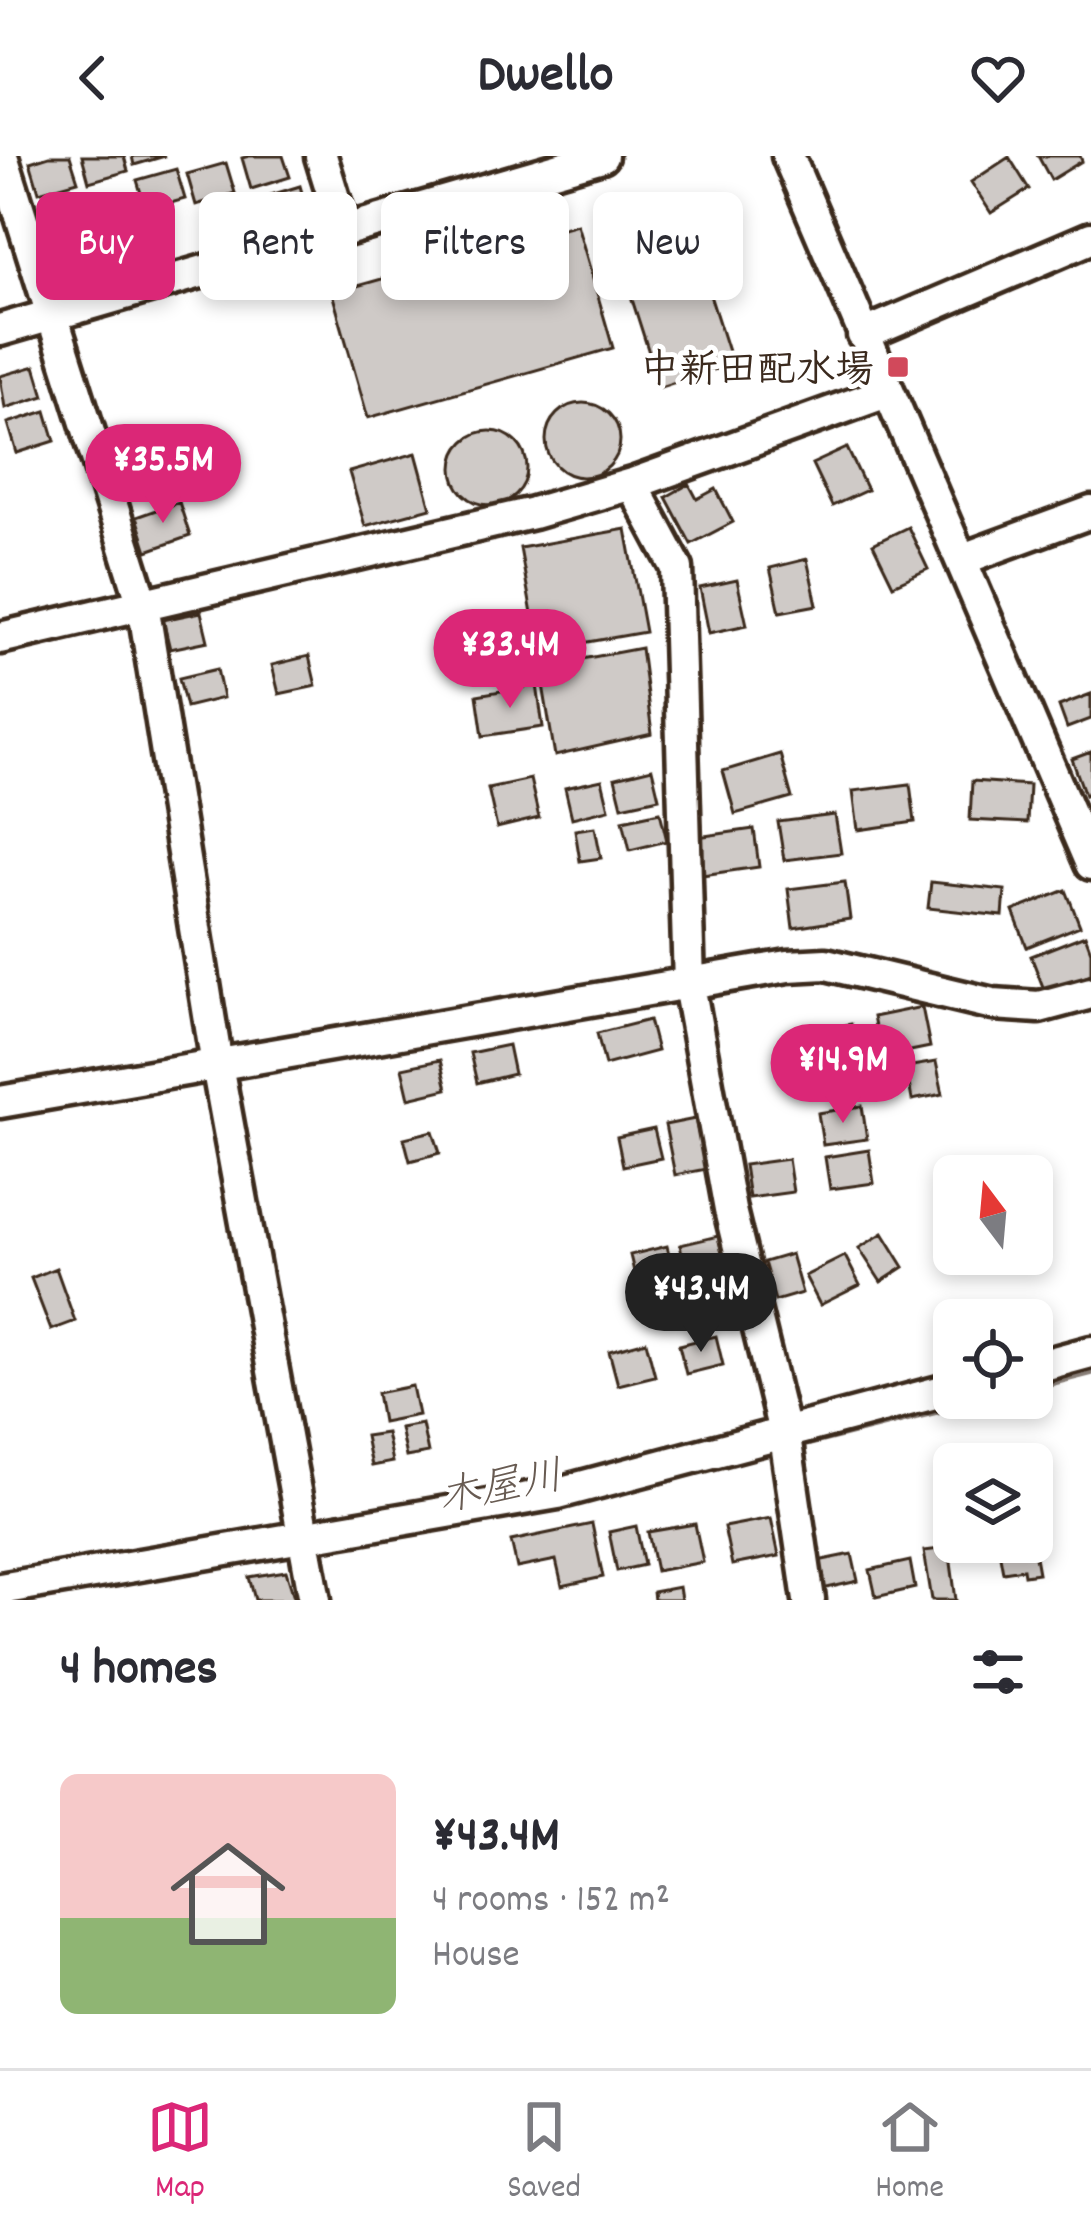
<!DOCTYPE html>
<meta charset="utf-8">
<style>
:root{--surface:#fff;--page:#f2f2f3;--text:#2b2b33;--muted:#7c7c81;--line:#e1e1e2;--accent:#db2777}
body{margin:0;font-family:Dekko,"Klee One",sans-serif;background:var(--page);color:var(--text);height:100vh;display:flex;flex-direction:column;font-size:45px;white-space:nowrap}
*{box-sizing:border-box;margin:0}
p{font-size:39px;color:var(--muted)}
.icon{flex:none;width:66px;height:66px;fill:none;stroke:currentColor;stroke-width:2;stroke-linecap:round;stroke-linejoin:round}
.map{position:relative;height:1444px;overflow:hidden}
.details{display:flex;flex-direction:column;background:var(--surface);flex:1}
.details>*{flex:none}
.top-card{position:absolute;left:36px;top:36px;width:1020px;height:108px;display:flex;gap:24px}
.needle{width:78px;rotate:344deg}
.tools{position:absolute;left:933px;top:999px;display:grid;gap:24px}
.tools a{display:grid;place-items:center;width:120px;height:120px;border-radius:18px;background:var(--surface);box-shadow:0 6px 18px #0003;font-size:60px}
.price{position:absolute;translate:-50% -102px;padding:0 27px;border-radius:42px;background:var(--accent);color:#fff;font-size:39px;line-height:78px;filter:drop-shadow(0 3px 6px #0008)}
.price::after{content:'';position:absolute;left:50%;top:72px;width:36px;height:27px;margin-left:-18px;background:inherit;clip-path:polygon(0 0,100% 0,50% 100%)}
.price.selected{background:#222;color:#fff}
ul{padding:0;list-style:none}
li{display:flex;align-items:center;gap:36px;height:300px;padding:0 60px}
li span{display:grid;place-items:center;flex:none;width:336px;height:240px;border-radius:18px;color:#555}
li>.icon{margin-inline-start:auto}
span .icon{width:144px;height:144px;fill:#fffc;stroke-width:1}
li b{font-size:51px}
h2{display:flex;justify-content:space-between;align-items:center;height:144px;padding:0 60px;font-size:51px}
.tag{padding:0 42px;border-radius:18px;background:var(--surface);box-shadow:0 6px 18px #0003;font-size:42px;line-height:108px}
.tag.selected{background:var(--accent);color:#fff}
header{display:flex;justify-content:space-between;align-items:center;height:156px;padding:0 60px;background:var(--surface);font-size:54px;font-weight:700}
.tab-bar{display:flex;justify-content:space-around;align-items:center;height:168px;border-top:3px solid var(--line);background:var(--surface);font-size:33px;color:var(--muted)}
.tab-bar a{display:grid;justify-items:center;gap:6px}
.tab-bar .selected{color:var(--accent)}
.map>svg:first-child{display:block}
</style>
<header><svg class="icon" aria-label="back" viewBox="0 0 24 24"><path d="M15 5l-7 7 7 7"/></svg>Dwello<svg class="icon" aria-label="heart" viewBox="0 0 24 24"><path d="M12 20l-8-8c-3-5 5-10 8-4 3-6 11-1 8 4z"/></svg></header>
<div class="map">
<svg width="1091" height="1444" viewBox="0 0 1091 1444">
<rect width="100%" height="100%" fill="#fff"/>
<filter id="ink" filterUnits="userSpaceOnUse"><feTurbulence type="fractalNoise" baseFrequency=".00833" numOctaves="2"/><feDisplacementMap in="SourceGraphic" scale="24" xChannelSelector="R" yChannelSelector="G"/><feConvolveMatrix kernelMatrix="1 2 1 2 8 2 1 2 1" color-interpolation-filters="sRGB"/></filter>
<g filter="url(#ink)">
<g fill="none" stroke-linecap="round" stroke-linejoin="round">
<path stroke="#887e77" stroke-width="8" d="M1032,1231l59,-15
M796,1290l191,-48"/>
</g>
<path fill="#cfcac7" stroke="#3b2a1e" stroke-width="3" d="M49,0h21l8,25 -39,11 -9,-30z
M82,0h42l4,15 -39,11z
M132,0h33l-31,9z
M249,0h34l7,21 -39,12 -9,-31z
M1038,0h42l2,5 -31,19z
M1009,1l20,32 -38,24 -20,-31z
M226,7l9,30 -39,12 -9,-31z
M176,13l9,30 -39,11 -9,-30z
M300,30l9,31 -39,11 -9,-30z
M679,42l53,166 -72,23 -53,-166z
M139,49l10,30 -39,11 -9,-30z
M577,68l36,124 -245,70 -36,-125z
M89,84l9,30 -39,12 -9,-30z
M35,210l9,30 -39,12 -5,-32z
M546 284a37 37 0 1 1 74 0a37 37 0 1 1-74 0Z
M46,255l9,30 -38,12 -9,-30z
M453 312a37 37 0 1 1 74 0a37 37 0 1 1-74 0Z
M154,288l7,21 -37,12 -7,-21z
M847,292l20,42 -35,16 -20,-42z
M416,297l15,55 -66,18 -16,-54z
M689,328l8,15 19,-10 17,33 -42,22 -25,-47z
M179,346l11,34 -43,15 -11,-34z
M908,371l20,42 -35,16 -20,-41z
M626,373l19,103 -119,21 -3,-14 13,-3 -16,-88z
M807,403l10,46 -37,7 -10,-44z
M737,424l10,45 -38,8 -9,-45z
M201,456l7,29 -38,8 -7,-29z
M641,492l11,86 -97,22 -15,-89z
M309,500l7,30 -37,8 -7,-29z
M217,513l6,29 -37,9 -7,-29z
M537,529l6,42 -60,9 -6,-41z
M1091,538v25l-24,9 -8,-22z
M1091,596v41l-6,2 -13,-36z
M780,598l12,44 -57,16 -12,-43z
M652,613l7,29 -37,8 -7,-28z
M530,623l9,39 -42,10 -9,-40z
M602,624l7,29 -37,9 -7,-30z
M972,625l57,4 -2,38 -57,-3z
M910,628l5,38 -57,8 -5,-39z
M660,656l7,29 -37,9 -7,-30z
M835,659l6,38 -57,7 -6,-38z
M595,671l6,31 -21,3 -5,-31z
M754,673l5,38 -57,8 -5,-38z
M845,726l5,37 -57,9 -5,-39z
M931,726l74,8 -2,26 -75,-8z
M1066,734l14,36 -53,21 -14,-36z
M1085,779l6,16v23l-46,18 -14,-36z
M922,851l8,40 -49,10 -8,-40z
M649,864l8,31 -52,14 -8,-32z
M851,868l8,40 -50,10 -8,-40z
M508,889l6,29 -37,9 -7,-30z
M440,904l7,29 -38,9 -7,-30z
M936,906l7,32 -31,6 -6,-33z
M862,950l5,33 -44,6 -5,-32z
M695,963l11,50 -31,6 -10,-50z
M654,973l7,29 -38,8 -6,-29z
M433,975l7,22 -30,8 -6,-23z
M869,994l5,33 -44,6 -5,-32z
M788,1003l5,33 -44,6 -5,-33z
M883,1077l21,34 -23,15 -22,-34z
M718,1080l7,29 -38,9 -7,-29z
M667,1090l7,29 -37,9 -7,-29z
M791,1098l11,39 -27,8 -11,-39z
M845,1100l15,29 -40,20 -15,-29z
M56,1112l19,53 -24,9 -20,-52z
M716,1180l7,29 -37,9 -7,-29z
M646,1185l9,35 -37,9 -9,-34z
M412,1230l6,29 -36,7 -5,-29z
M422,1268l6,29 -22,4 -6,-29z
M386,1277l6,29 -21,4 -6,-30z
M771,1362l8,38 -47,9 -8,-38z
M592,1368l11,53 -41,9 -6,-26 -39,8 -6,-27z
M695,1368l8,38 -47,9 -8,-39z
M636,1370l8,39 -27,6 -8,-39z
M1032,1384l6,33 -14,2 -1,-6 -20,3 -5,-27z
M949,1392l7,52h-24l-8,-49z
M852,1398l6,27 -40,9 -5,-28z
M910,1405l5,27 -39,9 -6,-27z
M286,1415l9,29h-40l-6,-23z
M679,1431l2,13h-27l-1,-8z"/>
<g fill="none" stroke-linecap="round" stroke-linejoin="round">
<g stroke="#3b2a1e" stroke-width="39">
<path id="minor" d="M2,0l141,448 74,461 98,535
M321,0l23,75
M788,0l303,708
M0,174l602,-174
M863,179l228,-97
M632,328l45,84 12,417 41,225 55,226 24,164
M963,403l128,-47
M0,482l533,-125 99,-29 255,-92
M0,946l788,-136 38,-2 167,40 46,3 52,-14
M1032,1212l59,-16
M0,1433l558,-96 396,-105"/>
</g>
<use href="#minor" stroke="#fff" stroke-width="30"/>
</g>
</g>
<rect fill="#d1495b" stroke="#fff" stroke-width="4.5" x="886" y="199" width="24" height="24" rx="6"/>
<g text-anchor="middle" stroke-width="10" stroke-linejoin="round" paint-order="stroke">
<g font-size="39" font-weight="bold" fill="#3b2a1e" stroke="#fff" text-anchor="end">
<text x="874" y="225">中新田配水場</text>
</g>
<g font-size="42" font-style="italic" fill="#685b52" stroke="#fff">
<text transform="translate(500 1328) rotate(-11)" y="15">木屋川</text>
</g>
</g>
</svg>
<div class="tools">
<a><svg class="needle" viewBox="-14 -14 28 28"><path d="M0-13l5 13h-10z" fill="#e53935"/><path d="M0 13l5-13h-10z" fill="#7c7c81"/></svg></a>
<a><svg class="icon" aria-label="locate" viewBox="0 0 24 24"><circle cx="12" cy="12" r="6"/><path d="M12 2v4M12 18v4M2 12h4M18 12h4"/></svg></a>
<a><svg class="icon" aria-label="layers" viewBox="0 0 24 24"><path d="M12 4l9 5-9 5-9-5zM3 14l9 5 9-5"/></svg></a>
</div>
<b class="price" style="left:163px;top:370px">¥35.5M</b>
<b class="price" style="left:510px;top:555px">¥33.4M</b>
<b class="price" style="left:843px;top:970px">¥14.9M</b>
<b class="price selected" style="left:701px;top:1199px">¥43.4M</b>
<div class="top-card">
<a class="tag selected">Buy</a>
<a class="tag">Rent</a>
<a class="tag">Filters</a>
<a class="tag">New</a>
</div>
</div>
<section class="details">
<h2>4 homes<svg class="icon" aria-label="filters" viewBox="0 0 24 24"><path d="M4 7h16M4 17h16"/><circle cx="9" cy="7" r="2"/><circle cx="15" cy="17" r="2"/></svg></h2>
<ul>
<li><span style="background:linear-gradient(#f6c9c9 60%,#8fb573 0)"><svg class="icon" aria-label="home" viewBox="0 0 24 24"><path d="M3 11l9-7 9 7M6 9v11h12V9"/></svg></span><div><b>¥43.4M</b><p>4 rooms · 152 m²</p><p>House</p></div></li>
</ul>
</section>
<nav class="tab-bar">
<a class="selected"><svg class="icon" aria-label="map" viewBox="0 0 24 24"><path d="M3 6l6-2 6 2 6-2v14l-6 2-6-2-6 2zM9 4v14M15 6v14"/></svg>Map</a>
<a><svg class="icon" aria-label="saved" viewBox="0 0 24 24"><path d="M7 4h10v16l-5-4-5 4z"/></svg>Saved</a>
<a><svg class="icon" aria-label="home" viewBox="0 0 24 24"><path d="M3 11l9-7 9 7M6 9v11h12V9"/></svg>Home</a>
</nav>
